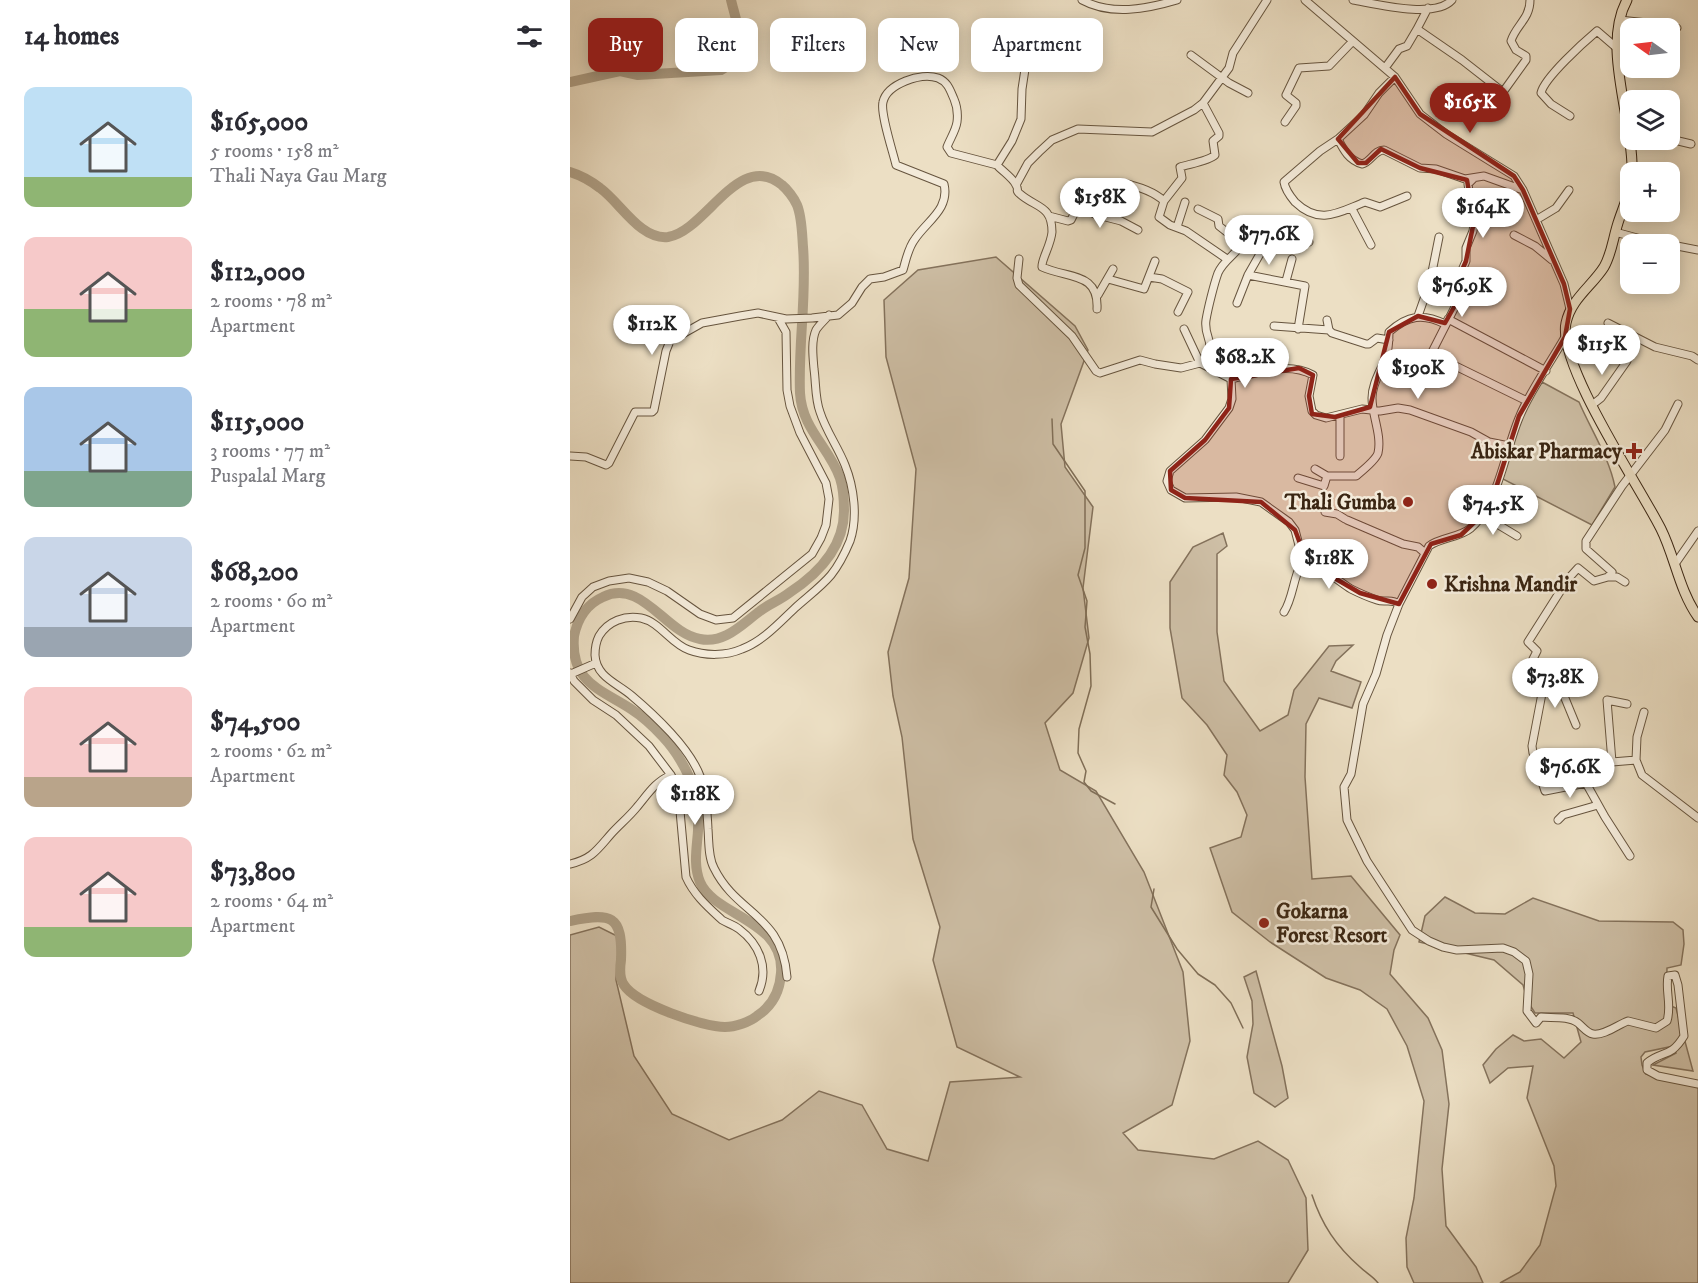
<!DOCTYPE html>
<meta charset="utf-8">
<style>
:root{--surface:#fff;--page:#f7f7f7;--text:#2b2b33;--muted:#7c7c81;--accent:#8f2418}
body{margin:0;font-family:"IM FELL DW Pica",serif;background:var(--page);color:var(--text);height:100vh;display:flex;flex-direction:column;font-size:22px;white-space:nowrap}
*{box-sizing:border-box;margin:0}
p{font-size:20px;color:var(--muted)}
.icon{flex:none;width:33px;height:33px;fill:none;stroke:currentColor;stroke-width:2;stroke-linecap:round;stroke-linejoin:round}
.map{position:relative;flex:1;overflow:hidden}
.side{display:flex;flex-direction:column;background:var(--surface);width:570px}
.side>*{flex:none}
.top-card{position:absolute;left:18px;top:18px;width:570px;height:54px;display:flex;gap:12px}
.needle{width:39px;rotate:284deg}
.buttons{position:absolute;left:1050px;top:18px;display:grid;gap:12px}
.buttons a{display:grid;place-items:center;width:60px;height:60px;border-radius:12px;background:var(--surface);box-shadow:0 3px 15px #0003;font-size:30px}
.price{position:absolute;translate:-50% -51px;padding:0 14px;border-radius:21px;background:#fff;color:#222;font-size:20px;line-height:39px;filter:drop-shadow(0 2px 3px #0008)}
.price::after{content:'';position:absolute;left:50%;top:36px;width:18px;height:14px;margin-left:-9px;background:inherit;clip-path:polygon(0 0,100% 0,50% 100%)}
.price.current{background:var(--accent);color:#fff}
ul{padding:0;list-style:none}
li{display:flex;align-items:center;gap:18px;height:150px;padding:0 24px}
li span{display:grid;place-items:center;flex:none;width:168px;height:120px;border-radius:12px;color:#555}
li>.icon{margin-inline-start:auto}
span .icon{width:72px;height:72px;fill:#fffc;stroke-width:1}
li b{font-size:26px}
h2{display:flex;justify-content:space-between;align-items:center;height:72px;padding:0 24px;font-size:26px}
.chip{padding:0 21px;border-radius:12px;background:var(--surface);box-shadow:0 3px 15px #0003;font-size:21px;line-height:54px}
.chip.current{background:var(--accent);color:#fff}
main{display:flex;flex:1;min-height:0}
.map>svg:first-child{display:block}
</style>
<main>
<section class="side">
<h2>14 homes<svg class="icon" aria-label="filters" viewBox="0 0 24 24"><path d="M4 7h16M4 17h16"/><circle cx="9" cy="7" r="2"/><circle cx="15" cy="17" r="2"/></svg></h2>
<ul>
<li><span style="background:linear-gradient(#bfe0f5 75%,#8fb573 0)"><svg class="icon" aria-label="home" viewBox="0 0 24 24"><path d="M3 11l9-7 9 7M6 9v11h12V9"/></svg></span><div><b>$165,000</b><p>5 rooms · 158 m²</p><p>Thali Naya Gau Marg</p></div></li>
<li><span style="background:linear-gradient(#f6c9c9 60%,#8fb573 0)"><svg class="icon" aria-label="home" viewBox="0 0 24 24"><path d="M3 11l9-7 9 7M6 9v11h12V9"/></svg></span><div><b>$112,000</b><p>2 rooms · 78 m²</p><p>Apartment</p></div></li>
<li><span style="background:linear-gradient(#a9c7e8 70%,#7fa58c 0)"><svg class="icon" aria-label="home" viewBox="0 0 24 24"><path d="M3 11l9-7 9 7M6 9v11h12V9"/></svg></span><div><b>$115,000</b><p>3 rooms · 77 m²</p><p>Puspalal Marg</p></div></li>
<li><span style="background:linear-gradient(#c9d6e8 75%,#9aa5b1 0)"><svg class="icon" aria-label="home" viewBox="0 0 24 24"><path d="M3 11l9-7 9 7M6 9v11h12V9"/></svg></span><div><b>$68,200</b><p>2 rooms · 60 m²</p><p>Apartment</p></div></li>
<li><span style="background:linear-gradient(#f6c9c9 75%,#b9a48a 0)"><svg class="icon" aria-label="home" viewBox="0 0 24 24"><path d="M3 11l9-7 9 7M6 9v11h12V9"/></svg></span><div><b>$74,500</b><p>2 rooms · 62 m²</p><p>Apartment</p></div></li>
<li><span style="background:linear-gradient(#f6c9c9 75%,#8fb573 0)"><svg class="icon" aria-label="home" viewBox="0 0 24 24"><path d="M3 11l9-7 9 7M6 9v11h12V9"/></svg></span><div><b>$73,800</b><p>2 rooms · 64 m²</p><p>Apartment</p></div></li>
</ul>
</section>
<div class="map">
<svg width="1128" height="1283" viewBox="0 0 1128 1283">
<rect width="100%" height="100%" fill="#ecdfc4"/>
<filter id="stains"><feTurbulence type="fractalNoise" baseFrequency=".00333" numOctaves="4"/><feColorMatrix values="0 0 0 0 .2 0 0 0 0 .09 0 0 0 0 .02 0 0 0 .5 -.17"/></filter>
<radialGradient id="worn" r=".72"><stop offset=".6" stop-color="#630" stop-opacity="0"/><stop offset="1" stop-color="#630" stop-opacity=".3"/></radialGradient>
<path fill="#cebfa6" stroke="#84725c" stroke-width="1.5" d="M426,257l79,69 13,24 -27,74 4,43 28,40 -10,81 6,50 -16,55 -28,30 15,47 36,21 48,81 39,100 7,69 -18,64 -49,28 15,17 76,9 44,-18 30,19 18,38 2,52 -20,33h-718v-348l29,-8 20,10 -3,43 18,76 38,58 57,26 53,-20 37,-29 43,14 25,44 41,12 22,-79 70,-5 -63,-30 -24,-87 7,-33 -27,-88 -11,-102 -9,-41 -5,-44 21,-74 7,-109 -30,-112 -2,-57 34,-30z
M972,382l37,20c12,28 30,55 36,85l-23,38 -93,-48 28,-72z
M653,533l4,13 -10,8v78l7,49 36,50 28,-16 6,-25 35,-44 24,-1 -17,16 -5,10 30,11 -9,26 -33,-10 -13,26 -1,53 7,102 39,-3 49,59 -6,15 -4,24 38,44 14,32 7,54 -7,65 4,57 30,41 7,16h-69l-7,-16 -1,-29 8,-40 10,-97 -17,-55 -20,-37 -27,-19 -34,-12 -56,-36 -38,-30 -22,-64 31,-11 6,-22 -10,-23 -13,-17 3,-20 -20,-30 -25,-27 -12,-70v-46l23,-35z
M875,897l30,16 30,1 28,-16 66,23 74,1 10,8 1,14 -3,21 -14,3 -1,36 10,4 17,63 -40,-6 23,-12 -2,-7 -29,6 -4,5 1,8 4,9 52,11v198h-198l20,-11 20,-27 16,-59 -2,-20 -27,-68 6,-32 -25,2 -18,15 -7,-18 13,-16 17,-14 11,6 17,-2 23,19 17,-16 -8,-29h-38l-7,-11 -5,-17 -29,-25 -75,-18 6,-26z
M686,971l26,95 6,32 -13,9 -21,-14 -7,-36 6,-33 -1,-23 -8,-24z"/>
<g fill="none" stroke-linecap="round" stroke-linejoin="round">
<path stroke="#806f58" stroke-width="1.5" d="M482,419l1,25 32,47v57l-7,27 9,26 -2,26 5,27 1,32 -12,43 -1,24 8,18 -2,11 7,9 24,13
M584,889l-3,18 26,42 21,25 17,11 16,18 12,25
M742,1195c10,30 24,51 48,72 6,6 13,9 18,16"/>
<path stroke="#afa087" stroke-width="10" d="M0,82l50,-11 18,4 83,-5c30,-16 16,-44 10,-70
M0,172c10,3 21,9 30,16 20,14 40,52 68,49 38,-6 71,-88 114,-52 5,4 12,13 15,20 5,12 5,29 6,42 4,49 -5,97 -3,146 2,36 29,54 40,85 3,9 4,24 4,33 0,37 -26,63 -55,82 -9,7 -20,11 -29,18 -18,13 -35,33 -60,28 -35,-6 -58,-61 -97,-42 -16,7 -25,20 -29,39 -4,46 26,53 57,73 11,7 23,18 32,28 15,16 27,39 34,60 3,10 1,23 1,34 -1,16 -5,34 2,51 14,34 85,38 81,91 -1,18 -9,33 -24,43 -7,6 -22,11 -32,11 -22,0 -89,-23 -101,-42 -5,-7 -4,-18 -3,-25 2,-45 -10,-48 -51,-39"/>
<g stroke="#66543e" stroke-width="9">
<path id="minor" d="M512,0c29,16 65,9 95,0
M735,0l90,77 25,37 26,20 68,42 9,14 41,94 6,25
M783,0c23,4 82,19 99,0
M858,8l-11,21 45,31 41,32 23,-32v-4l-10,-6 -5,-9c5,-16 19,-22 19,-41
M1050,20l45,5 12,3
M459,43l-7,46 -1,30 -9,22 -15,24c5,6 16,13 19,20 4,7 -2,4 4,9 16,14 32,11 32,38 -1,13 -11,28 -10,35 27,12 57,5 55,42
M621,55l38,28 19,10
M815,68l14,-19 8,-3 10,-17
M825,77l-16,16 -15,22 -26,24c6,12 11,21 24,25 9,-2 12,-14 22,-14l36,18 16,1 29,10 19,-3 39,14
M633,103l16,30v3l-6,5 2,14c-6,6 -26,9 -35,12l2,11 -18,23 -5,16 11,8 16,6 41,28
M1000,116l-19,-12 -10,-11c3,-15 43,-51 56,-62l21,18
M715,122l11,-16v-3l-10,-8 13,-27 30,-2 23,-24
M768,139l-18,12 -36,31c1,7 6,14 11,20 25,24 44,10 70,0l15,5 27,-11
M1100,139l21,5
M903,179l-5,5 3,22 5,5 -3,20 -7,17v13l-13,30 1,2 4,2 1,4 -28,55 96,47
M446,185l12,-22 11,-11 13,-12 26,-11 74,3 42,-22 9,-7 26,-35 4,-15 34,-53
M522,207l2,7 27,7 17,9
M782,209l19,36
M479,216l19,5 3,-1 8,-16 3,-1 27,6 4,-3 5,-20 4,-3c15,3 31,8 42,18
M966,220l20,-12 13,-18
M607,227l8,-25
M1045,232l26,7 57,11
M944,235l21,11 17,14
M449,259l-2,19 2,7 53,51 24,35 4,2 40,-13 15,4 26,4 19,-5 31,16 1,20 -3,9 -24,32 -35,31 -3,10 4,9 14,8 51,-1 25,5 28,20 6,8 6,23 6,9
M678,275l57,11 -7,43
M579,277l13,2 26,13 -10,20
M538,279l36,10 11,-28
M716,281l6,-22
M528,295l15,-26
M667,303l11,-28 17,-30 21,-4 23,1
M848,316l12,-34 9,-45
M878,319l98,52
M757,320l2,10 3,3 34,11h3l8,-6 12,2
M1038,323l47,24 37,9 6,4
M704,326l55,4
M614,329l16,34c20,-20 3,-23 6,-43 2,-12 8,-36 12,-47 5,-12 17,-18 24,-29l-23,-18 -1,-7 -20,-10
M995,337c-14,25 -36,55 -46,81 -14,33 -20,85 -48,110 -12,10 -30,9 -42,18l-30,58 -12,31 -11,39 -13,30 -12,70 -7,13 3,33 20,41 45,69 17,11 14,6 14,3 46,-2 11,4 12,9 3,13 -2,37 9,12 5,-6c12,1 28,-1 37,6 5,4 9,10 15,11 11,2 26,-10 35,-13l28,7 11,-7c5,-16 -2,-30 1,-45l7,-1 3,10 6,51c-14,23 -22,14 -37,27v7l11,6 40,8
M661,379c28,-6 56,-18 82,-4l-4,21 3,15 4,4 10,3 36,-9 18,2 18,-3 12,2 61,22 18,10 20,4
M1022,405l9,-7 26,-37
M770,415v41
M0,456l16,1 20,8 3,-2 26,-51h17l2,-2 12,-59 4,-10 32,-18 38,-7 18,-3 28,6 26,-1 26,-3 14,-12 10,-16 8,-8 14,-2 19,-7c3,-10 5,-22 12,-31 12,-18 35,-30 29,-55l-48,-19c-3,-13 -16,-52 -13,-63 4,-18 38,-30 55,-24 10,4 12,12 16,21 3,7 4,15 3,23 -1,8 -7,17 -10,25l4,6 46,12
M745,469l12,7
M728,478l26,8 3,-10h29c6,-5 20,-16 22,-23 4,-18 -6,-37 -6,-55 0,-14 8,-26 13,-39 4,-8 4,-18 4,-27 19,-17 34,-19 56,-8
M755,512l12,2 8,5
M912,515l35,21
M777,520l56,24 15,3 7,6
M1105,564l23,-33
M1038,577h9l8,5
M714,612c9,-14 9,-33 17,-48 14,-4 37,17 50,25 8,4 17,8 26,11 8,3 14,-2 22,4
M0,619l12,-22 11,-10 16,-6 20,-3 19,4 19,9 33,23 16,6 17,-2 79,-64 9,-16 5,-13 3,-26 -3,-16 -26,-50 -10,-27 -3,-16 -1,-58 -8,-14
M0,673l4,8 19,19 23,15 33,31 22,29 7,14 8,88c8,18 22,30 36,43 5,3 12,5 17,9 20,15 30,38 20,62
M1,674l25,-11
M974,683l18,8 14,34
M1057,704l-20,-4 5,62 -25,3 -1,18 -41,8 -3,-9 -1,-25 -8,-4 -1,-7 12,-63 -15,-8 -2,-4 10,-20 -9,-9 40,-63 10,-11 16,13 14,-4 4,-5 -26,-23v-8l36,-55 43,-56 13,-26
M1066,760l6,15 56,43
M1042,762l24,-2 1,-23 7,-25
M1016,783l19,34 25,39
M988,820l5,-5 35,-10
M0,864c22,-5 27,-14 41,-30 8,-9 18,-17 26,-27 11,-13 18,-25 34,-32
M217,977c-5,-63 -50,-62 -73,-109 -6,-11 -5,-27 -6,-39 -2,-45 -6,-62 -37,-96 -12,-13 -26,-26 -39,-37 -15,-13 -36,-19 -37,-41 0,-7 1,-13 4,-19 9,-15 26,-21 42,-18 19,4 30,26 48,32 16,6 37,6 53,-1 21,-8 37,-26 53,-41 12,-11 26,-21 36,-33 8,-10 14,-22 19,-34 8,-23 4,-54 -5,-76 -7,-18 -19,-34 -25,-53 -5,-13 -4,-29 -6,-43 -1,-12 -3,-28 2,-39 3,-5 9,-10 13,-15"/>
</g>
<g stroke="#3a2512" stroke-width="11">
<path id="major" d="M1057,0c-26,47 7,122 5,172
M1060,184c-2,14 -8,26 -12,39 -5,15 -6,30 -14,44 -12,19 -33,32 -38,56 -9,41 74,164 95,206 14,28 18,61 37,88"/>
</g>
<use href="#minor" stroke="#f3ead9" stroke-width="7"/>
<use href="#major" stroke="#ecdfc4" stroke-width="9"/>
</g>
<path fill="#8f2418" fill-opacity="0.2" stroke="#8f2418" stroke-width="4.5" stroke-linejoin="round" d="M825,77l25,37 94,62 9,14 41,94 6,25 -5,28 -46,79 -23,72 -14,27 -21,20 -30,9 -32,60 -39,-11 -53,-31 -12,-32 -34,-28 -76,-4 -14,-8 -1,-19 35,-31 24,-32 2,-29 68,-11 14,7 -4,21 3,18 23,3 35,-10 19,-75 29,-16 27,7 13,-23 -5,-9 13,-30 10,-50 -5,-5 -4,-26 -47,-12 -39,-19 -15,14h-8l-20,-24z"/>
<g fill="#8f2418" stroke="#f3ead9" stroke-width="2">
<path d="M1061 442h6v6h6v6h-6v6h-6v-6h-6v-6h6z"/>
<circle cx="838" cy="502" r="6"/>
<circle cx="862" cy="584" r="6"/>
<circle cx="694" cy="923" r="6"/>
</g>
<g text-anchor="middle" stroke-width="5" stroke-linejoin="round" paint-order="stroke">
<g font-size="21" font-weight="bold" fill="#3a2512" stroke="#f3ead9" text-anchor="end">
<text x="1052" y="458">Abiskar Pharmacy</text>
<text x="826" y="509">Thali Gumba</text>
<text x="874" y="591" text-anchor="start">Krishna Mandir</text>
<text x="706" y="918" text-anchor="start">Gokarna<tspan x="706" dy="24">Forest Resort</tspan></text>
</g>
</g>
<rect width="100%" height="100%" filter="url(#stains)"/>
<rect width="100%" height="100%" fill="url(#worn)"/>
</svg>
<div class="buttons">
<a><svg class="needle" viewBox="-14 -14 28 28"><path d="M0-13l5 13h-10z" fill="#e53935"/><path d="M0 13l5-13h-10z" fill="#7c7c81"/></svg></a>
<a><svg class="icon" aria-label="layers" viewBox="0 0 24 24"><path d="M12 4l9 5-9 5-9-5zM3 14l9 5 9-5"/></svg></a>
<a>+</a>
<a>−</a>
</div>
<b class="price current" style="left:900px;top:134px">$165K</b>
<b class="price" style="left:530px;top:229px">$158K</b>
<b class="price" style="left:913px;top:239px">$164K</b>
<b class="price" style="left:699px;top:266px">$77.6K</b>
<b class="price" style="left:892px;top:318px">$76.9K</b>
<b class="price" style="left:82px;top:356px">$112K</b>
<b class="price" style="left:1032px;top:376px">$115K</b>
<b class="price" style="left:675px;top:389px">$68.2K</b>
<b class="price" style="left:848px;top:400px">$190K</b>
<b class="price" style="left:923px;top:536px">$74.5K</b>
<b class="price" style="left:759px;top:590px">$118K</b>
<b class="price" style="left:985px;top:709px">$73.8K</b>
<b class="price" style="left:1000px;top:799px">$76.6K</b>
<b class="price" style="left:125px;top:826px">$118K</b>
<div class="top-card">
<a class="chip current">Buy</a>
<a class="chip">Rent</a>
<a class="chip">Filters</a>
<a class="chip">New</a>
<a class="chip">Apartment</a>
</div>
</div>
</main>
